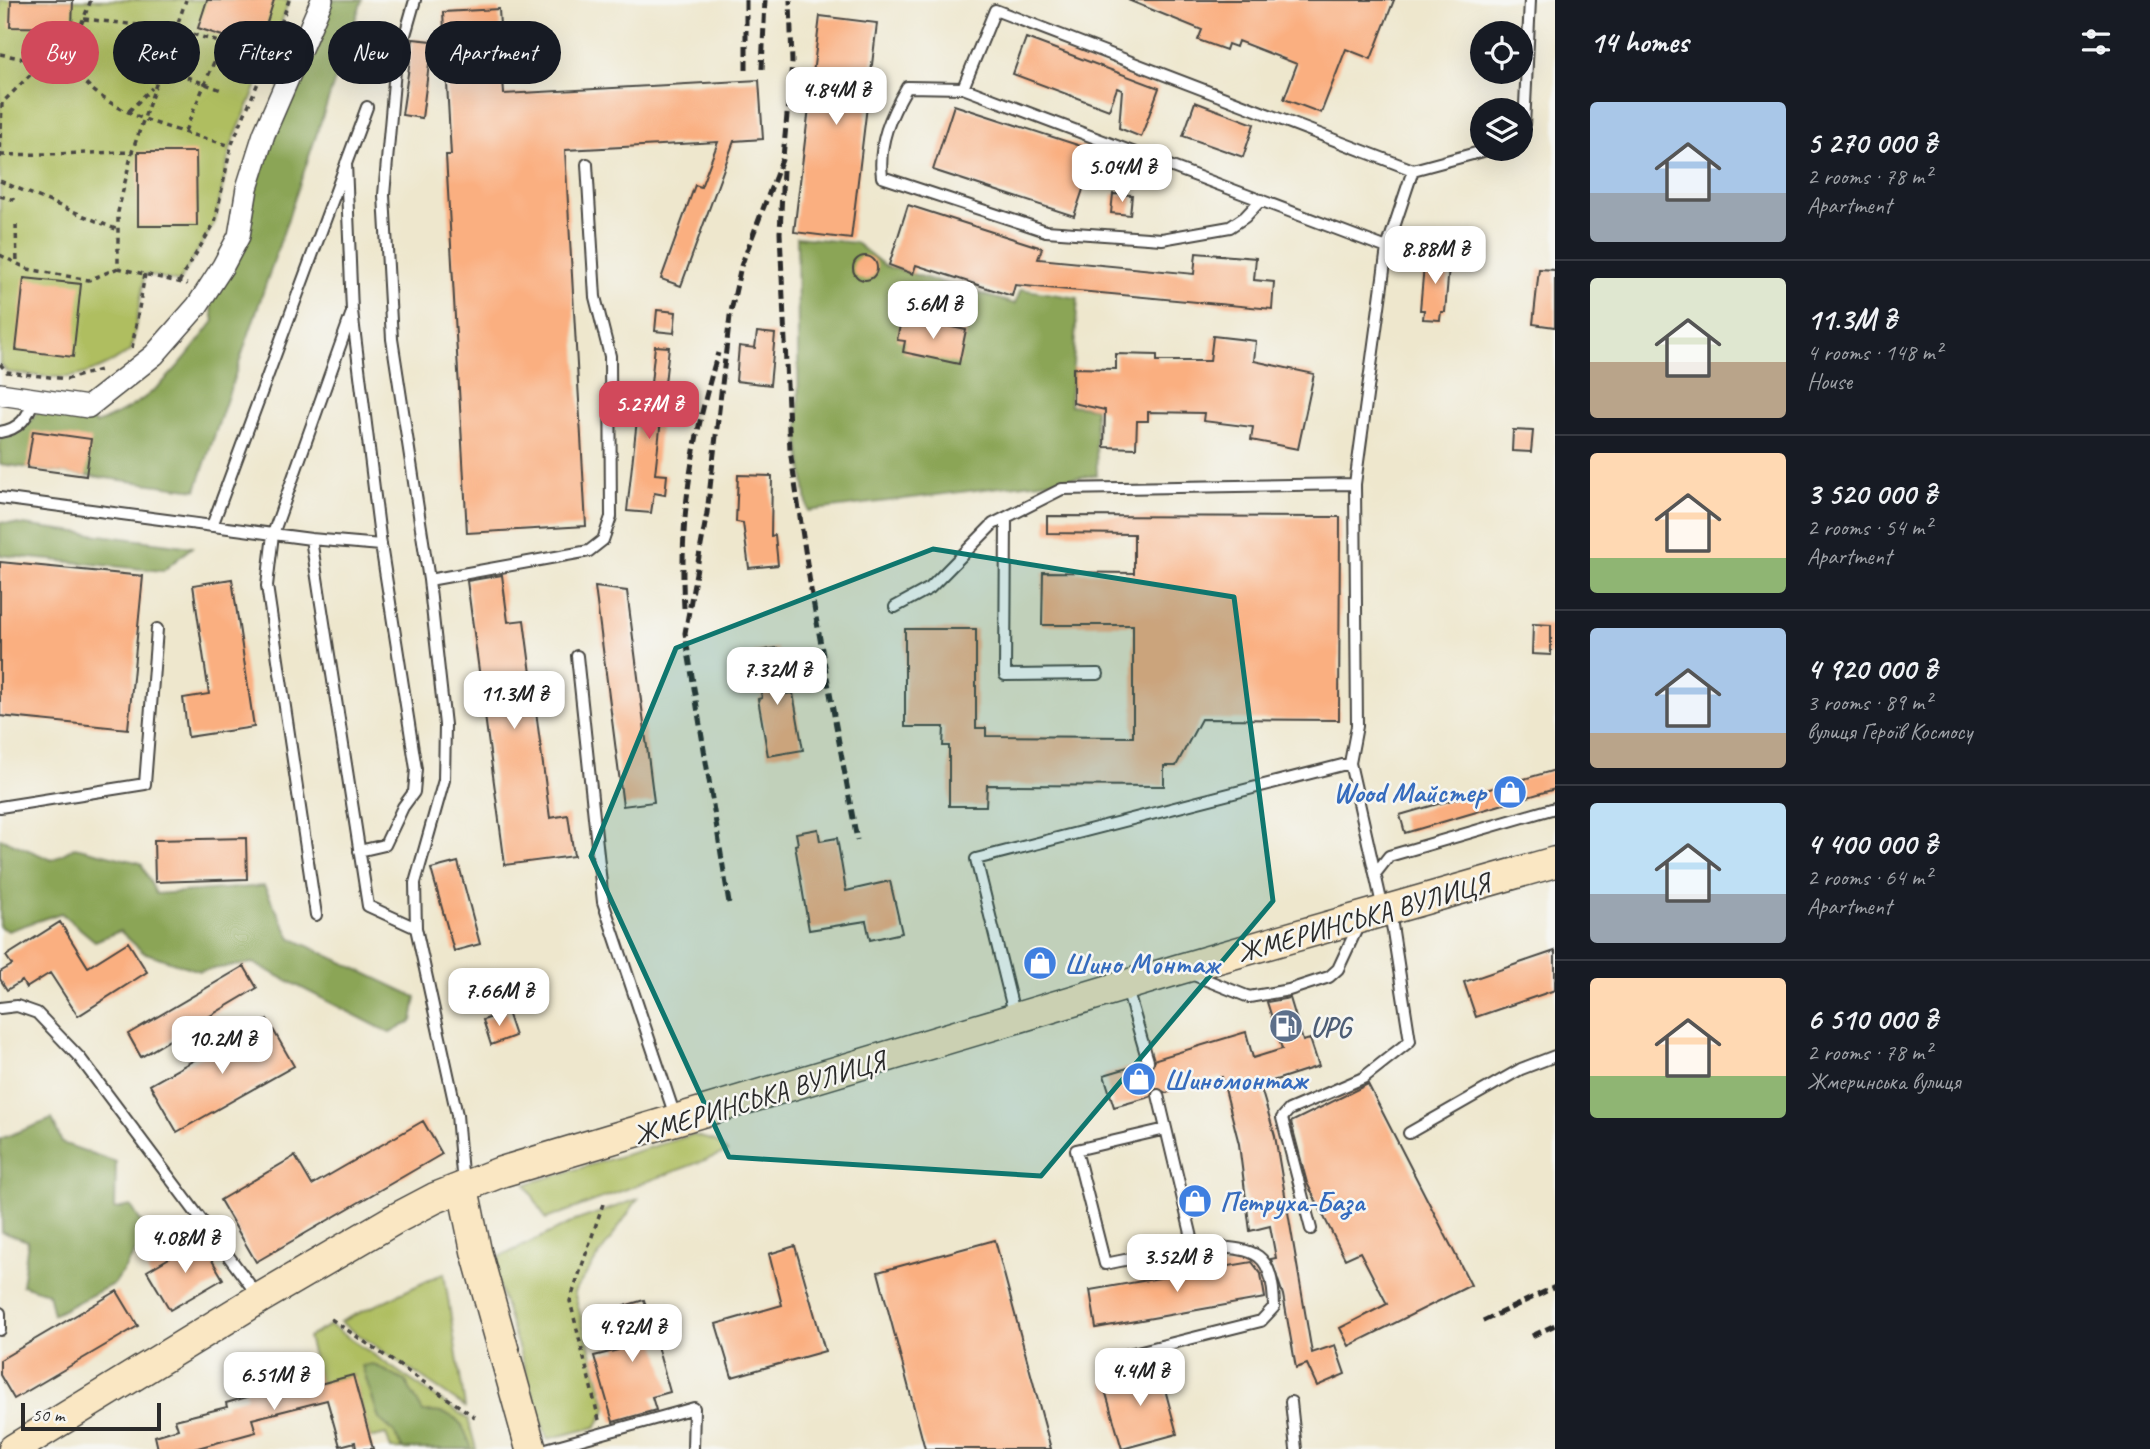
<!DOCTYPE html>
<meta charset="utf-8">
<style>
:root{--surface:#171b24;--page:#20242c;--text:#f1f3f6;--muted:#9ea1a6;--line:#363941;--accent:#d1495b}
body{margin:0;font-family:Caveat,sans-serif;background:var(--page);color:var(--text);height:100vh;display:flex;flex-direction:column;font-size:26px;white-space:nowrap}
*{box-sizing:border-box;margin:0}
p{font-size:23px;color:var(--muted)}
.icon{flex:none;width:38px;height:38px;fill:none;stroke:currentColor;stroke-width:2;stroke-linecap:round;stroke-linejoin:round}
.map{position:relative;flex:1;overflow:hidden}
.details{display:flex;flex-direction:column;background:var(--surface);width:595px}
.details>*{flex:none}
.top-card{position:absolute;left:21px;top:21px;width:665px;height:63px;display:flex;gap:14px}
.controls{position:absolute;left:1470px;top:21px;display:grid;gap:14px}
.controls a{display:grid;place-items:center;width:63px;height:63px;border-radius:50%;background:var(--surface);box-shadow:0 7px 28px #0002;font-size:35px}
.scale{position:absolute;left:21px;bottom:18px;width:140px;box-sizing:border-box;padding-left:7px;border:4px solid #2b2b2b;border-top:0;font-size:19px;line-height:24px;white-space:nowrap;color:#2b2b2b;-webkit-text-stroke:5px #f6f6f2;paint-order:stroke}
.price{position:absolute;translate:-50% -60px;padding:0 16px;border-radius:14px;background:#fff;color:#222;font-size:23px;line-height:46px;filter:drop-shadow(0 2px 4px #0008)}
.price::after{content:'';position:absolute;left:50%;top:42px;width:21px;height:16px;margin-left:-10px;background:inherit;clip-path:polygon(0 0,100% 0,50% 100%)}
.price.current{background:var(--accent);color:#fff}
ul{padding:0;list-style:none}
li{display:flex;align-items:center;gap:21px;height:175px;padding:0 35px}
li+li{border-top:2px solid var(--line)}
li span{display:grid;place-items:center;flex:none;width:196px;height:140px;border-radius:7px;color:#555}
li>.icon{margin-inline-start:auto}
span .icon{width:84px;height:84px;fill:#fffc;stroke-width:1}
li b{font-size:30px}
h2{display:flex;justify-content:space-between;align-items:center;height:84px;padding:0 35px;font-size:30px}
.chip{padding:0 24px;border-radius:32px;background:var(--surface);box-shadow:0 7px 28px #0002;font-size:24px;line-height:63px}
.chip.current{background:var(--accent);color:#fff}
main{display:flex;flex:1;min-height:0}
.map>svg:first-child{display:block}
</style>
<main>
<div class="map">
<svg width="1555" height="1449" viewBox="0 0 1555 1449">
<rect width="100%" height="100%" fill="#f6f6f2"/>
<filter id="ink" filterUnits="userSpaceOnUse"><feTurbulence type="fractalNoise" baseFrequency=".0143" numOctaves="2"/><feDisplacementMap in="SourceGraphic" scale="14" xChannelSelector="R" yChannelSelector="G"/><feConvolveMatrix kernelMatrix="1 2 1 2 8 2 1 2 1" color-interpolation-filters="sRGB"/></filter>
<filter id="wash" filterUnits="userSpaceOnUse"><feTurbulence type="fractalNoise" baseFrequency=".00686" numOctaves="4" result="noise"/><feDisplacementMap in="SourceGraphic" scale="28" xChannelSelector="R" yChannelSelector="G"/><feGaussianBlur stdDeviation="1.57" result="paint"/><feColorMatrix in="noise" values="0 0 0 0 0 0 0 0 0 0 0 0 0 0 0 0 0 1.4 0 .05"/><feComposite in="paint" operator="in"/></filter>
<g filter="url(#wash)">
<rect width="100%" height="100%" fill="#eee7cd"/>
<path fill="#afbe61" stroke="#6d7446" stroke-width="2" d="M0,0h289l-17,50 -41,96 -16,76 -36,60 -34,-8 -14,77c-53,33 -65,28 -124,21l-7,-8z
M692,1135l23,6 12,11 -181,67 -20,-35z
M638,1199l-64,93 33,117 -11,18 -49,12 -56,-178 84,-40z
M444,1273l21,134 -125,-85z
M330,1325l138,94 8,30h-85l-5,-15 -16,4 -17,-63 -33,9 -12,-47z"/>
<path fill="#8ba557" stroke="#5b6841" stroke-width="2" d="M330,0h32l-166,490 -196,-26v-26c20,-2 29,-12 39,-29l46,5 11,10c59,-23 81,-55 118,-103l-6,-32 48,-106z
M797,237l59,6 29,23 130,38 6,-15 57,9 -8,107 25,3 2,67 -289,36 -9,-68z
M0,522l192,25 -29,24 -163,-16z
M0,838l52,22 23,-13 66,16 15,31 108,-8 27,52 125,59 -4,24 -22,12 -137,-70 -54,8 -56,-19 -23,-21 -25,10 -34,-28 -53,18 -8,-4z
M52,1119l10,24 54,19 -1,47 16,-3 17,27 -33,50 -62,32 -5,-22 -26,-8 6,-44 -26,-9 -2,-93z
M373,1364l33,18 17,30c34,0 37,6 49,37h-69l-10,-18 -14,-12 -17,-53z"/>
<g id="blocks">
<path fill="#faaf80" d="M11,0h62l-1,28 -62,-1z
M207,0h67l-15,48 -61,-20z
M1128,0h266l-23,59 -25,-10 -25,64 -37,-14 13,-35 -59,-23 -2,6 -8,-3 -2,6 -28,-10 4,-10z
M499,9l5,85 255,-14 4,59 -29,2 -53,145 -20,-7 34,-94 6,2 17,-45 -153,8 21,376 -119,7 -21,-378h5l-8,-143z
M820,16l57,7 -26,216 -57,-7z
M1026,38l133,50 -18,49 -22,-9 3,-38 -5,-2 -8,22 -96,-36z
M413,39l19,2 -10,77 -20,-3z
M1195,102l59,22 -11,33 -60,-21z
M954,105l142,46 -22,65 -141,-46z
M138,152h58l1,74h-59z
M1113,194l19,1 -2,20 -19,-2z
M908,205l134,43 -4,11 156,15 2,-21 60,5 -2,22 20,2 -2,27 -257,-24 -3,11 -96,-31 -3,9 -24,-9z
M1425,254l25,2 -5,56h-4l-1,8 -17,-1 1,-9h-4z
M853 268a12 12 0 1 1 24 0a12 12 0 1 1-24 0Z
M1539,269l16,1v57l-22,-3z
M24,278l57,6 -8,73 -57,-7z
M657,310l19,2 -2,21 -19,-2z
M910,318l56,12 -7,34 -56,-12 2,-11 -8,-1 3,-15 8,1z
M757,332l18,2 -5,51 -34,-4 3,-35 16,2z
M1213,336l43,5 -2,20 60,13 -16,75 -47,-9 2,-13 -50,-6 1,-8 -56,-1v9h-11l-1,27 -32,-1 1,-37 -32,-7v-35l43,1v-15l41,1v6h53z
M655,346l14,1 -14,127 12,1 -2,20 -11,-2 -3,20 -24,-2 12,-110 10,1z
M1513,430l20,1 -2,21 -19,-1z
M33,431l58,8 -5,37 -59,-8z
M738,475l34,1 -1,60 4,-1 3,30 -29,3 -6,-45 -7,-1z
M1047,516l293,1 -1,203 -138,-1 -25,47h-12v20l-177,-1 -1,21h-37v-60h-6l1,-19h-39v-98h71v99h10v8l147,1v-112h-91l1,-53 91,1v-39l-87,-1z
M0,562l143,14 -15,153 -128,-13z
M502,575l6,47 16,-2 26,198 18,-3 6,41 -69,9 -38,-284z
M232,579l22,148 -66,10 -5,-39 26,-4 -16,-109z
M595,587l32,4 27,211 -31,4z
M1533,624l18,1v30l-19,-1z
M777,648l8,46 8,-1 10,57 -35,6 -10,-57 4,-1 -8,-46z
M1555,770v19l-150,44 -5,-18z
M818,829l2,12 17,-3 9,53 44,-10 12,52 -32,7 -4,-19 -57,9 -14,-85 3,-1 -2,-11z
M246,838l1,41 -92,3 -1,-42z
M458,862l22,82 -26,7 -23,-82z
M60,922l28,45 40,-25 19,30 -69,44 -28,-43 -24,15 -4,-7 -15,9 -7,-11v-7l12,-7 -6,-9z
M1048,951l5,20 -20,4 -5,-20z
M1555,951v39l-79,27 -12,-35z
M244,966l13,22 -116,69 -13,-23z
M1290,998l13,43 7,-2 9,27 -59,19 15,51 37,217 23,-8 10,29 -28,12 -10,-22 -11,4 -13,-73 -12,-36 5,-1 -6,-32 -20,5 -11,-87 -17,-67 -56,16 -10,-5 -6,9 -36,10 -10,-32 37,-11 10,4 5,-9 90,-27 7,26 29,-9 -15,-47z
M507,1012l8,24 -24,9 -8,-25z
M267,1019l27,47 -117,66 -27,-47z
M1368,1084l103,201 -122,61 -9,-18 47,-24 -27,-52 -15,7 -38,-76 -16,-61z
M423,1121l19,33 -186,108 -36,-62 75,-44 17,29z
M200,1240l23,39 -53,31 -23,-39z
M995,1240l56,209h-126l-47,-177z
M795,1246l30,105 -93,26 -16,-53 66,-19 -13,-51z
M1252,1262l9,12 4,24 -169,30 -6,-38z
M117,1291l21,35 -124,73 -14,-24v-15z
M644,1300l26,92 -18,5 4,13 -43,12 -19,-66 24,-6 -11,-39z
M1159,1367l18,67 -55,15 -19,-66z
M316,1369l4,15 33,-9 20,74h-17l-1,-7 -15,4 -13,-46 -75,19 4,13 -62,17h-36l-3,-13 23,-7 -3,-9 52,-13 -1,-4 21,-6 -3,-9z"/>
</g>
</g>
<g filter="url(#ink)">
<use href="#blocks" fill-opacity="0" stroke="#484743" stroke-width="2"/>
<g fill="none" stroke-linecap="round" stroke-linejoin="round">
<g stroke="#484743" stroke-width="14">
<path id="service" d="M415,0l-20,70 -11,125 8,144 37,241 16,145 -1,55 -29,103 1,45 41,187 6,70
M963,88l32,-78 418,160
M1521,129l3,-3 6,-126
M346,163l6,148 29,234 35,224 -2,23 -11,15 -18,38 -26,6
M1261,200l-16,17 -15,10 -68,12 -116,-8 -164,-54c-4,-34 8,-61 25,-90l56,1 424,160
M0,432c20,-3 28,-15 34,-33
M0,498l311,41 70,6
M1006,518l-1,157 93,-1
M212,526l155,-419
M311,539l57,367 48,22
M429,580l160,-29 14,-11 8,-23 -1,-161 -15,-59 -8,-133
M895,607l35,-19 63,-64 69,-35 293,-5
M577,656l26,246 72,214
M0,807l145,-23 12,-155
M1375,874l14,-18 166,-48
M1383,909l-33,-146 7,-37 -2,-242 32,-236 26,-78 78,-21
M316,915l-49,-329 6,-52 78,-219
M1189,973l60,24 40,-7 40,-13 9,-8 22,-47
M1126,986l22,75
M0,1008l17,-2 20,7 43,45 179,239
M1015,1017l-39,-158 374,-96
M1158,1095l36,151 -89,18 -29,-114 90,-21
M1409,1133l112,-64 34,-13
M1311,1229l-29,-111 7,-8 74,-32 47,-37 -20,-129
M0,1313v17
M1105,1360l156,-39 13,-14c-1,-65 -26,-57 -80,-61
M1291,1402l5,47
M546,1449l148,-41 -1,41"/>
</g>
<g stroke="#484743" stroke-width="24">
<path id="minor" d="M0,394l88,13 66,-52 43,-49 26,-40 16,-30 8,-48 17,-54 58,-134"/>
</g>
<g stroke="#484743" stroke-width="33">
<path id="secondary" d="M463,1188l13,63 55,198
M14,1449l246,-151 135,-79 40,-21 66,-26 679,-203 375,-107"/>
</g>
<path stroke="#484743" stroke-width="3.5" stroke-dasharray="5 5" stroke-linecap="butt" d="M84,19l91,10 94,28
M72,47c1,7 1,19 6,26 28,43 105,58 153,73
M0,54l45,9
M187,77l37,14
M129,111l23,-23
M185,131l37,-88
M1,155l131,-3
M0,158l2,-55 34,-34 36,-22 19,-47
M0,181l118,49
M0,196l18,5
M16,225l1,39
M0,255l28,14 61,11 29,-12v-56l14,-60 54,-152
M118,268l69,16
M179,282l36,-60 16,-76 41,-96 17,-50
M132,348l13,-74
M0,364l7,8 60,7 34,-9
M331,1319l144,98
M599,1420l-29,-119 34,-100"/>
<use href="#service" stroke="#fff" stroke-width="10"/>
<use href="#minor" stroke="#fff" stroke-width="21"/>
<use href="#secondary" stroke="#fae7c3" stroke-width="30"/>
<path stroke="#2b2b2b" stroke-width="5" stroke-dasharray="10 5" stroke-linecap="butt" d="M762,69l3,-69
M746,70v-70
M783,170l-3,63 10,217 21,140 46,250
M684,608c-5,-91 8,-168 34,-255
M729,903l-44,-270 22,-120 23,-197 11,-50 42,-109 9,-94 -2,-63
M1483,1321l72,-34
M1532,1336l23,-11"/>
</g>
</g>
<path fill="#0f766e" fill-opacity="0.2" stroke="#0f766e" stroke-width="5" stroke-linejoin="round" d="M933,549l301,48 39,304 -232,275 -312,-19 -138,-301 85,-208z"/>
<defs>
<g id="shop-disc" transform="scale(1.75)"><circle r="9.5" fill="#3f7fe0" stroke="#f6f6f2"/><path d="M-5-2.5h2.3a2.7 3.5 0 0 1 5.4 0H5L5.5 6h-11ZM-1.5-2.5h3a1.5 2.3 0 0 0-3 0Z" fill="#fff"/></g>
<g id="fuel-disc" transform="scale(1.75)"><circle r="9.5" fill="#5c6f8a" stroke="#f6f6f2"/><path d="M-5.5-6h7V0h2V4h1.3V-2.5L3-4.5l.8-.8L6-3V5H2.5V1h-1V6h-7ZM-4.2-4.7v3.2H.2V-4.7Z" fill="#fff"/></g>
</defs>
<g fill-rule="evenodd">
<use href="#shop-disc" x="1510" y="792"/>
<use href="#shop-disc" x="1040" y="963"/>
<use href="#fuel-disc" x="1286" y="1026"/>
<use href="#shop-disc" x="1139" y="1079"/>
<use href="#shop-disc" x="1195" y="1201"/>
</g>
<g text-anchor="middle" stroke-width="5" stroke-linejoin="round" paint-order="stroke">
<g font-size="28" font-weight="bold" fill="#366cbe" stroke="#f6f6f2" text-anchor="start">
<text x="1486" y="802" text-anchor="end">Wood Майстер</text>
<text x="1064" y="973">Шино Монтаж</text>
<text x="1164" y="1089">Шиномонтаж</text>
<text x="1220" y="1211">Петруха-База</text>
</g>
<g font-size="28" fill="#2b2b2b" stroke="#f6f6f2">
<text transform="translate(1363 917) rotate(-16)" y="10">ЖМЕРИНСЬКА ВУЛИЦЯ</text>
<text transform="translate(759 1097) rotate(-17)" y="10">ЖМЕРИНСЬКА ВУЛИЦЯ</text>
</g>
<g font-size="28" font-weight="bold" fill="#4e5e75" stroke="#f6f6f2" text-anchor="start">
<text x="1310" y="1036">UPG</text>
</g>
</g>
</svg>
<div class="controls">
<a><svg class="icon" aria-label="locate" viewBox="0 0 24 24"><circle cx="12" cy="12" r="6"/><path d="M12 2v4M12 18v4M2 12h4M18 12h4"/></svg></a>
<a><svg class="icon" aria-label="layers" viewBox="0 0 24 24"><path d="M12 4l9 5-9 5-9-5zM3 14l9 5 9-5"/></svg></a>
</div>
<div class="scale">50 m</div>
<b class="price" style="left:836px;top:127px">4.84M ₴</b>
<b class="price" style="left:1122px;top:204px">5.04M ₴</b>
<b class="price" style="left:1435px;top:286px">8.88M ₴</b>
<b class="price" style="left:933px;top:341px">5.6M ₴</b>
<b class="price current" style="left:649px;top:441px">5.27M ₴</b>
<b class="price" style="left:777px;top:707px">7.32M ₴</b>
<b class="price" style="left:514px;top:731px">11.3M ₴</b>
<b class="price" style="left:499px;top:1028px">7.66M ₴</b>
<b class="price" style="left:222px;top:1076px">10.2M ₴</b>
<b class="price" style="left:185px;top:1275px">4.08M ₴</b>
<b class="price" style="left:1177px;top:1294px">3.52M ₴</b>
<b class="price" style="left:632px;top:1364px">4.92M ₴</b>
<b class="price" style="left:1140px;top:1408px">4.4M ₴</b>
<b class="price" style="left:274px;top:1412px">6.51M ₴</b>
<div class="top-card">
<a class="chip current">Buy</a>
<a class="chip">Rent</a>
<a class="chip">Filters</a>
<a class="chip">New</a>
<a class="chip">Apartment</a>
</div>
</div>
<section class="details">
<h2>14 homes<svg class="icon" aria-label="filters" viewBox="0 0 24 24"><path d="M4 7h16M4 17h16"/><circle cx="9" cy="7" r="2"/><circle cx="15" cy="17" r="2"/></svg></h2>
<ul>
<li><span style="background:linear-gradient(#a9c7e8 65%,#9aa5b1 0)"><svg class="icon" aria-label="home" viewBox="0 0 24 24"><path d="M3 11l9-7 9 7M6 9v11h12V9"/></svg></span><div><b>5 270 000 ₴</b><p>2 rooms · 78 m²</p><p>Apartment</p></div></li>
<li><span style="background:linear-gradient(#dfe7d0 60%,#b9a48a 0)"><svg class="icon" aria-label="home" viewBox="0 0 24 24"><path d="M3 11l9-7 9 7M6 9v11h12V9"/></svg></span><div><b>11.3M ₴</b><p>4 rooms · 148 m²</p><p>House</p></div></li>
<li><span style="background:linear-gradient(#ffd9b3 75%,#8fb573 0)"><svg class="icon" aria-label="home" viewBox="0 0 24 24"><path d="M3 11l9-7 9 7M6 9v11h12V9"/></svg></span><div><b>3 520 000 ₴</b><p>2 rooms · 54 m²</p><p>Apartment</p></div></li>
<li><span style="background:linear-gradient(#a9c7e8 75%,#b9a48a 0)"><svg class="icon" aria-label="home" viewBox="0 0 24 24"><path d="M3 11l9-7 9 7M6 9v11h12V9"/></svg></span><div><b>4 920 000 ₴</b><p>3 rooms · 89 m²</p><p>вулиця Героїв Космосу</p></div></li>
<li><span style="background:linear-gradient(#bfe0f5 65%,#9aa5b1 0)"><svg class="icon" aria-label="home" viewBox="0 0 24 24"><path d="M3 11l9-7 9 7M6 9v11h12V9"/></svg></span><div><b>4 400 000 ₴</b><p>2 rooms · 64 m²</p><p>Apartment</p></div></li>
<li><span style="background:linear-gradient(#ffd9b3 70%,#8fb573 0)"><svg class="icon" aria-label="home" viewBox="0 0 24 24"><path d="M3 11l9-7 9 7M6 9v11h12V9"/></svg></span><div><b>6 510 000 ₴</b><p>2 rooms · 78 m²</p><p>Жмеринська вулиця</p></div></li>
</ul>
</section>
</main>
